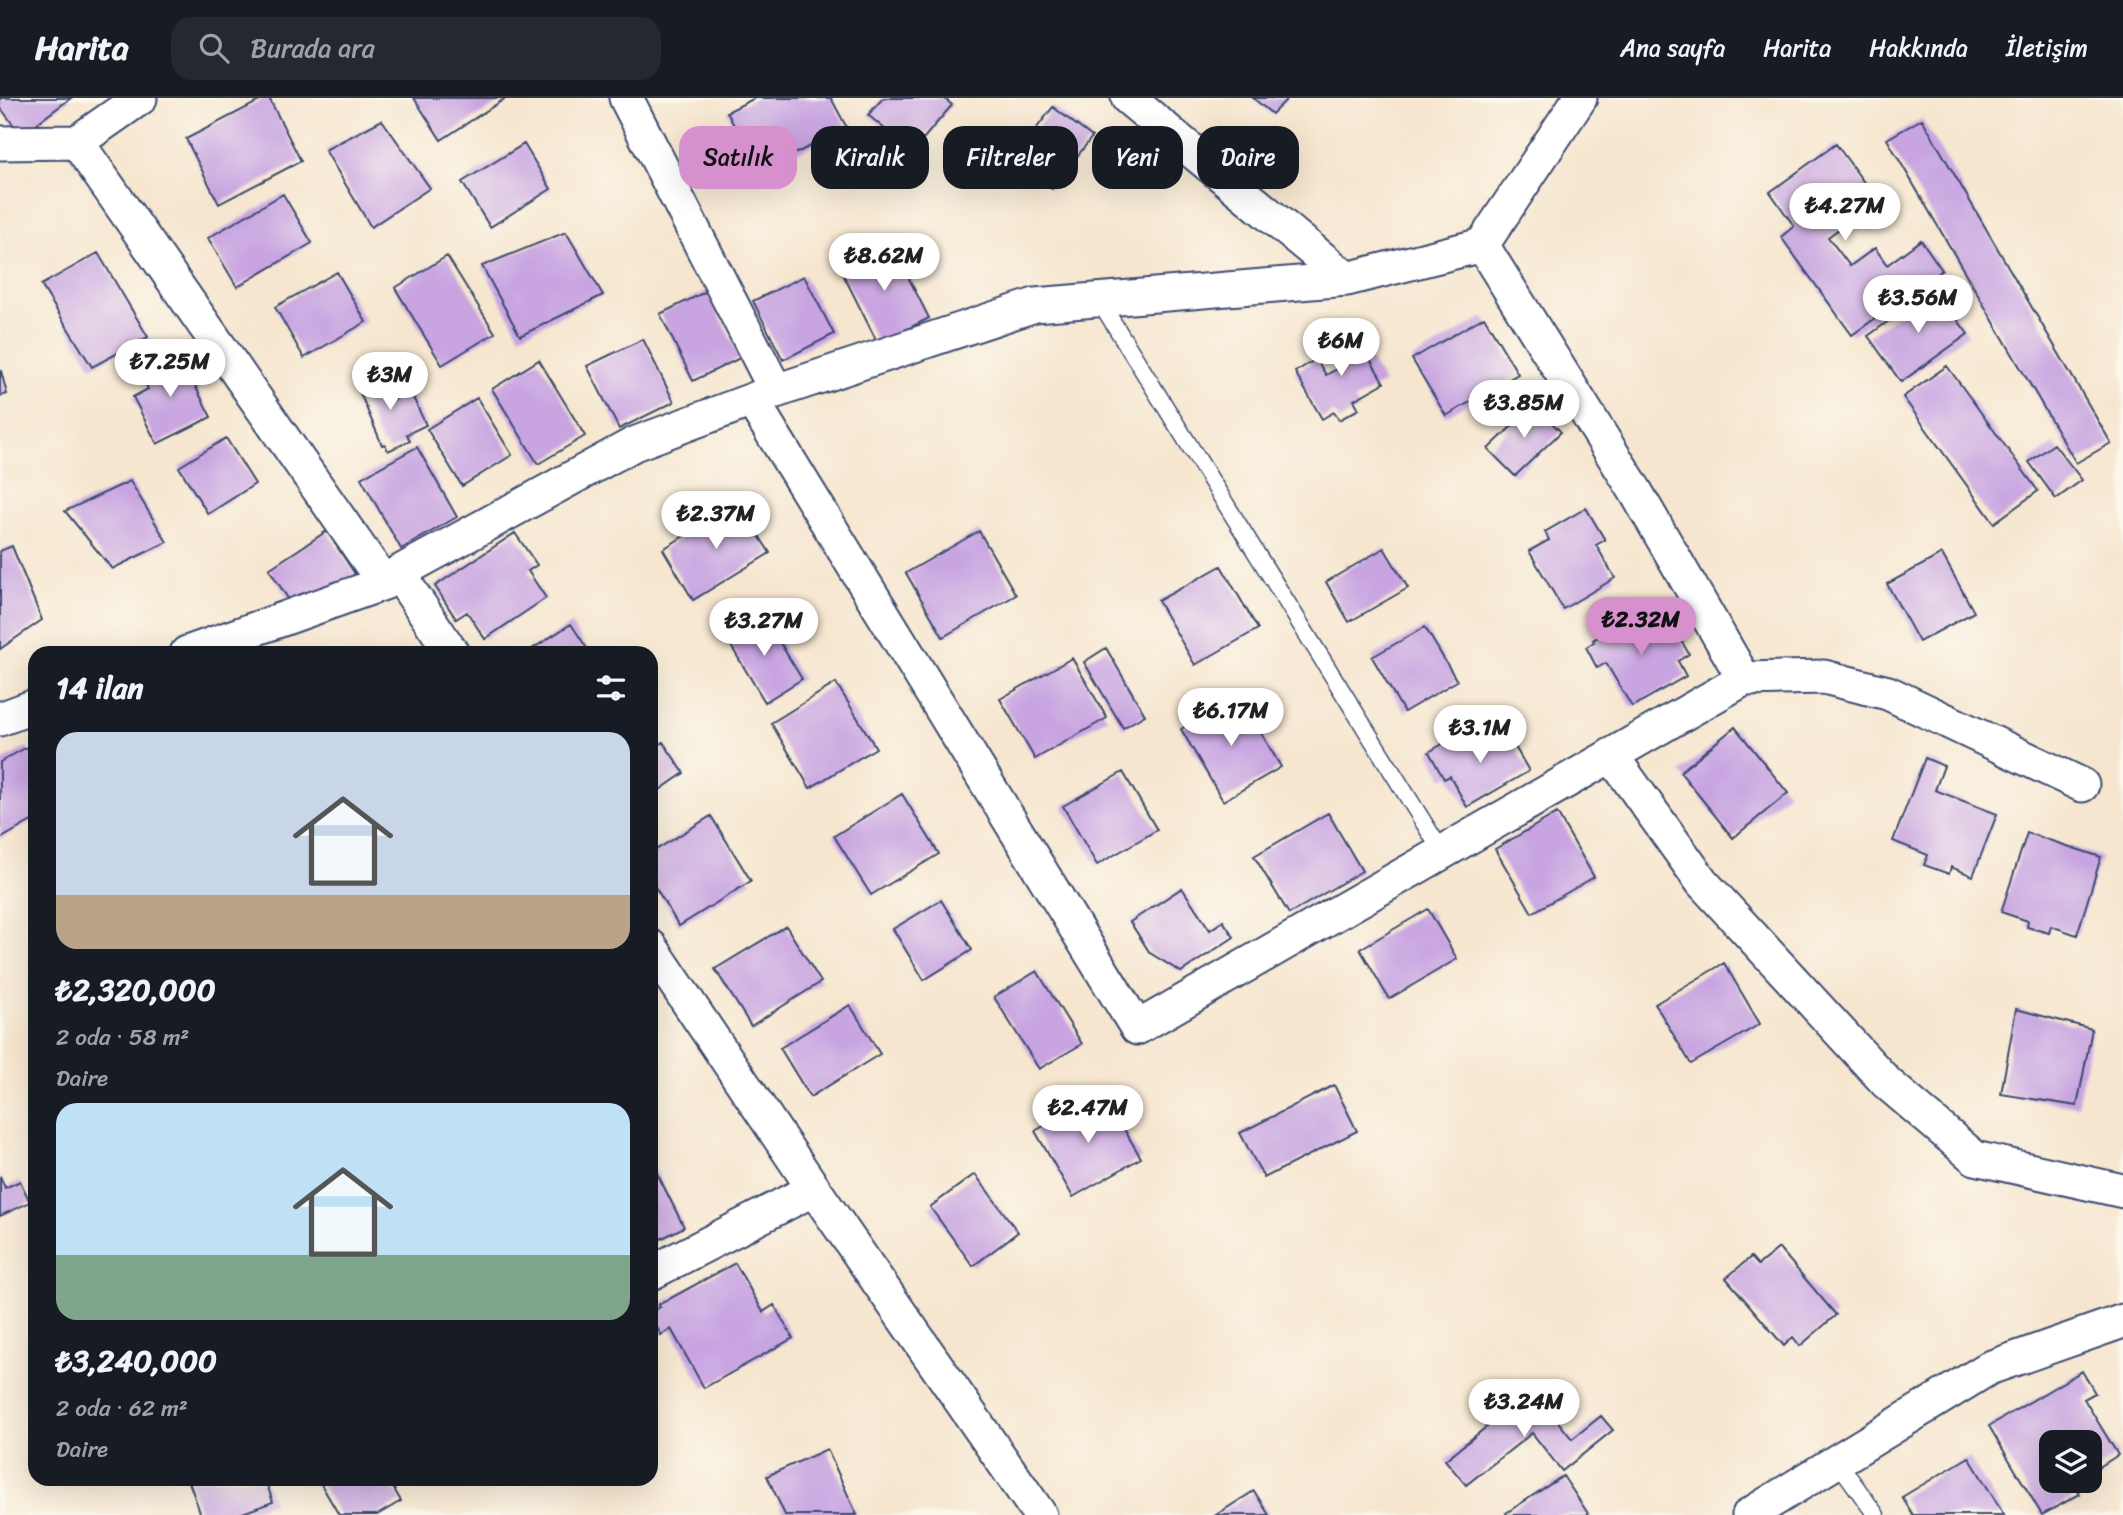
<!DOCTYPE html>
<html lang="tr">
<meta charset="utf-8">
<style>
:root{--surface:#171b24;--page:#242831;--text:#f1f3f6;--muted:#9ea1a6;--line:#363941;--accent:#d690ce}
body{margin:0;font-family:Sriracha,sans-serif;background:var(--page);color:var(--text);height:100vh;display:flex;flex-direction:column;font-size:26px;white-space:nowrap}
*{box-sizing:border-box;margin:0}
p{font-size:23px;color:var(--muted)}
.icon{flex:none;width:38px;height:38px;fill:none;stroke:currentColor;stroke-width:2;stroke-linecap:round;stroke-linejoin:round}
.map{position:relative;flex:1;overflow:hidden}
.drawer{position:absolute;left:28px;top:548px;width:630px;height:840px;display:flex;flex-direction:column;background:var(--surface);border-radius:21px;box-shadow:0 7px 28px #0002}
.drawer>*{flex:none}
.top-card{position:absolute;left:679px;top:28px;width:665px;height:63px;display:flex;gap:14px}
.buttons{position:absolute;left:2039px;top:1332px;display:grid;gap:14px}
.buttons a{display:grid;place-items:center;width:63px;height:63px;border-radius:14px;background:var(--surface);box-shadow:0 7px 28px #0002;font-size:35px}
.price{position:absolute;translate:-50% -60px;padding:0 16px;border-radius:24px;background:#fff;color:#222;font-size:23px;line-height:46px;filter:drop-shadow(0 2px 4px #0008)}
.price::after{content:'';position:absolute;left:50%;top:42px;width:21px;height:16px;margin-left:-10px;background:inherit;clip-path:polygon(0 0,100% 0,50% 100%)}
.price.current{background:var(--accent);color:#111}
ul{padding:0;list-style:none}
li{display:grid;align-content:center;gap:14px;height:371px;padding:0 28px}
li span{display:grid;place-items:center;height:217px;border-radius:21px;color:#555}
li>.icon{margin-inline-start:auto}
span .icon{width:126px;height:126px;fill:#fffc;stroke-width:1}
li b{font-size:30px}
h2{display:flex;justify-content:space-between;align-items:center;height:84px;padding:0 28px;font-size:30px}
.pill{padding:0 24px;border-radius:21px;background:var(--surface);box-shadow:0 7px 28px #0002;font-size:24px;line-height:63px}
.pill.current{background:var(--accent);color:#111}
header{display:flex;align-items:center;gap:42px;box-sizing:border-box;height:98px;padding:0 35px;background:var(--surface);border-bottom:2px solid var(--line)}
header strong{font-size:33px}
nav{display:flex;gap:38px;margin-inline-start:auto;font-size:24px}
.search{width:490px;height:63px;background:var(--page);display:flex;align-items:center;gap:18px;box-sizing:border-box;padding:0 24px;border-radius:21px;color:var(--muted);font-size:26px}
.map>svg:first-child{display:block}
</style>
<header>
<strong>Harita</strong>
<div class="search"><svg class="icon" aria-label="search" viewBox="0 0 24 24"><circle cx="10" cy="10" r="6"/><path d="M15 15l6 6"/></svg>Burada ara</div>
<nav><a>Ana sayfa</a><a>Harita</a><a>Hakkında</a><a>İletişim</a></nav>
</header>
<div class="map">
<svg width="2123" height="1417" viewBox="0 0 2123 1417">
<rect width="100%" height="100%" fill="#fbf7ec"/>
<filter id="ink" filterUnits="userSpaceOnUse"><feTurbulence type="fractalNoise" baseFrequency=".0143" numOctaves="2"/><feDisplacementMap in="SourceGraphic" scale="14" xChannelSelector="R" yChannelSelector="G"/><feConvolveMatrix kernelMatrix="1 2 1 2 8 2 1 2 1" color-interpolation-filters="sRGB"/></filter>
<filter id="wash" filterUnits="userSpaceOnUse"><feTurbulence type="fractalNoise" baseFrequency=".00686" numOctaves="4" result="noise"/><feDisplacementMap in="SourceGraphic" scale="28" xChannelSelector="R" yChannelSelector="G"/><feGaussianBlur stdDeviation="1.57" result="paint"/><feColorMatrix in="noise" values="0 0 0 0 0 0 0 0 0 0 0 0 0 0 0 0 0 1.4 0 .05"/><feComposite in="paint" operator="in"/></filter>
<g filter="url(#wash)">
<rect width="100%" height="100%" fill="#f6e6cf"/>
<g id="blocks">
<path fill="#c8a4e1" d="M0,0h71l-50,37 -21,-28z
M265,0h4l32,63 -82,43 -33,-65z
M414,0h92l-65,42z
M755,0h76l16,30 -89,44 -31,-60z
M883,0h61l8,7 -40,47 -44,-37z
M1253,0h35l-16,16z
M1053,9l39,30 -40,52 -39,-30z
M1922,21l189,324 -35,20 -189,-324z
M382,22l48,68 -59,39 -46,-77z
M524,46l27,45 -61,38 -28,-45z
M1836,46l32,44 -13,9 9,14 -36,26 22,29 25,-18 12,17 34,-25 21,30 -90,65 -71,-98 13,-11 -24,-34z
M283,96l29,49 -75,44 -29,-49z
M566,134l37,63 -83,41 -38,-70z
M891,145l38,75 -51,26 -38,-76z
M98,155l50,84 -56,30 -51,-82z
M447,158l48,77 -53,32 -47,-77z
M337,174l29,50 -62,36 -29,-51z
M804,178l30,58 -51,26 -30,-59z
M1934,190l34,46 -67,48 -33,-46z
M707,193l33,67 -47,23 -33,-67z
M1484,219l34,57 -72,42 -34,-57z
M1351,229l33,56 -30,17 5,9 -20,11 -5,-8 -12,7 -27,-47 21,-13 10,16 18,-10 -15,-26z
M643,241l31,63 -55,27 -32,-63z
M178,254l33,65 -54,27 -24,-47 15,-8 -9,-17z
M539,262l46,76 -47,28 -46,-75z
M1947,268l91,125 -44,32 -91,-126z
M1,273l6,23 -7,2v-24z
M377,273l14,30 19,-10 16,34 -19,9 3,7 -22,10 -3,-7 -3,1 -27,-64z
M477,300l35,57 -50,31 -35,-57z
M1534,307l27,27 -46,44 -27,-27z
M226,340l29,46 -47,30 -29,-47z
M2054,346l28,36 -26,19 -27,-37z
M417,349l40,70 -56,32 -40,-71z
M130,383l37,61 -55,27 -47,-58z
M738,405l32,50 -77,47 -30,-51z
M1586,410l19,32 -9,5 19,33 -52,31 -34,-58 20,-11 -4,-8z
M327,433l28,43 -59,37 -27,-42z
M979,433l37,64 -73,42 -37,-64z
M515,435l22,32 -9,6 18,27 -61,41 -18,-27 -11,7 -21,-33z
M12,448l30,74 -42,29v-98z
M1384,450l24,40 -59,34 -23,-40z
M1942,456l32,58 -55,30 -32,-58z
M1221,468l37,63 -63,36 -37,-64z
M1647,511l14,22 11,-6 17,29 -11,7 8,15 -54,31 -26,-44 -9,5 -11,-21 8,-5 -1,-2z
M762,515l40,66 -37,23 -40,-66z
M571,526l19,29h-64z
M1425,529l32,54 -53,31 -32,-55z
M1106,550l39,67 -22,13 -39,-66z
M1072,560l35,60 -72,41 -35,-60z
M836,585l40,65 -66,40 -39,-65z
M1239,597l42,72 -58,34 -42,-72z
M1503,628l26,45 -62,36 -17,-31 -6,3 -15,-27 27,-16 8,12z
M1735,629l53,66 -55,45 -53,-66z
M663,644l21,31 -33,23v-46z
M27,649l8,15v57l-35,20v-77z
M1925,660l19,8 -9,24 62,24 -24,62 -22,-9 -2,7 -25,-9 4,-10 -35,-14z
M1123,674l34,58 -60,35 -34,-59z
M902,696l37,60 -68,41 -37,-59z
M1328,715l34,58 -73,43 -35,-58z
M1557,715l37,64 -62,36 -37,-64z
M711,718l40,65 -72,45 -28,-46v-27z
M2027,735l74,24 -24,78 -26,-9 -2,7 -22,-6 1,-6 -27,-9z
M1182,790l28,42 13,-9 11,16 -53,35 -31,-19 -20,-31z
M941,802l31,50 -48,30 -31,-51z
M1428,811l29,50 -68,40 -29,-50z
M786,828l35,56 -70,44 -36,-57z
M1724,865l36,61 -69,40 -36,-60z
M1037,873l45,73 -43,25 -45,-72z
M850,907l30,49 -70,43 -30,-49z
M2016,911l76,20 -15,77 -76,-12z
M1334,987l23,46 -93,47 -24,-45z
M1102,994l39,66 -68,39 -38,-66z
M654,1069l30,60 -33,17v-75z
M975,1076l43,58 -45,34 -43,-59z
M0,1078l5,12 15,-7 10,21 -30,14z
M1779,1150l57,67 -36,31 -7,-9 -9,9 -58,-68 25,-21 7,8z
M735,1165l28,49 11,-7 19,33 -89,50 -33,-59 -10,6 -10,-18v-5l9,-5 -2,-2z
M2082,1273l13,22 -11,6 34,56 -28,18v-31h-39v38h21l8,14 -38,21 -53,-89z
M1533,1292l39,49 29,-23 12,14 -51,41 -30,-38 -66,52 -21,-25z
M827,1351l30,66h-72l-18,-39z
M1969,1359l35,58h-91l-11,-18z
M1563,1378l26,39h-82l-1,-2z
M188,1381h77l8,23 -36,13h-36z
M318,1381h70l13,22 -24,14h-38z
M1254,1393l15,24h-53z"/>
</g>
</g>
<g filter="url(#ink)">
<use href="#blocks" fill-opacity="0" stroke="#3c4a6f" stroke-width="2"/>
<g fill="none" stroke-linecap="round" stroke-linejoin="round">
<g stroke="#3c4a6f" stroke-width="19">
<path id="service" d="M1099,202l343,552
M1838,1364l38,53"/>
</g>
<g stroke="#3c4a6f" stroke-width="37">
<path id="minor" d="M626,0l150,293
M1128,0l219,181
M77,44l307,441
M0,45l77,-1 63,-44
M1482,147l154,247 108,187
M752,302l385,628 607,-349 80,-2 64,16 194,92
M398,475l54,80
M187,555l197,-70 14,-10 236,-129 142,-53 259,-86 312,-26 135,-34 98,-147
M0,621l35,-13
M1611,657l91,127 185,201 88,75 148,33
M651,849l163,242 226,326
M651,1175l163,-84
M1749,1417l240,-147 134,-47"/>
</g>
<use href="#service" stroke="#fff" stroke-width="16"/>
<use href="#minor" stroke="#fff" stroke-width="33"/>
</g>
</g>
</svg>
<div class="buttons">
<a><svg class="icon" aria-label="layers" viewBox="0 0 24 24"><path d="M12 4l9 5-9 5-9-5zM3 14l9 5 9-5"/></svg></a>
</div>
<b class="price" style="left:1845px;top:145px">₺4.27M</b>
<b class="price" style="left:884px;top:195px">₺8.62M</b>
<b class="price" style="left:1918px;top:237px">₺3.56M</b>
<b class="price" style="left:1341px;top:280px">₺6M</b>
<b class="price" style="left:170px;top:301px">₺7.25M</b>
<b class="price" style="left:390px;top:314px">₺3M</b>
<b class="price" style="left:1524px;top:342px">₺3.85M</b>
<b class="price" style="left:716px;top:453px">₺2.37M</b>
<b class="price current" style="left:1641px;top:559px">₺2.32M</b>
<b class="price" style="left:764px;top:560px">₺3.27M</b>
<b class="price" style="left:1231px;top:650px">₺6.17M</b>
<b class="price" style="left:1480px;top:667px">₺3.1M</b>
<b class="price" style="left:1088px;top:1047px">₺2.47M</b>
<b class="price" style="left:1524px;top:1341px">₺3.24M</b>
<div class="top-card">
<a class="pill current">Satılık</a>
<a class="pill">Kiralık</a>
<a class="pill">Filtreler</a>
<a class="pill">Yeni</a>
<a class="pill">Daire</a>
</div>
<section class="drawer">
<h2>14 ilan<svg class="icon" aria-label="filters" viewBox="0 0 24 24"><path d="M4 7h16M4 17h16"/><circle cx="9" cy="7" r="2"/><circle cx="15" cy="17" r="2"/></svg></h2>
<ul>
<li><span style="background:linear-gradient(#c9d6e8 75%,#b9a48a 0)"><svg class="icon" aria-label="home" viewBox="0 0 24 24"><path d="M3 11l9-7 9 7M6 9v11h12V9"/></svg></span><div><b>₺2,320,000</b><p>2 oda · 58 m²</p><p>Daire</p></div></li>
<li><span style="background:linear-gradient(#bfe0f5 70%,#7fa58c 0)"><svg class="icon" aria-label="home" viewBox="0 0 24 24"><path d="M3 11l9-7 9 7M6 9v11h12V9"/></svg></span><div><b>₺3,240,000</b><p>2 oda · 62 m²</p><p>Daire</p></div></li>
</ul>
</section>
</div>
